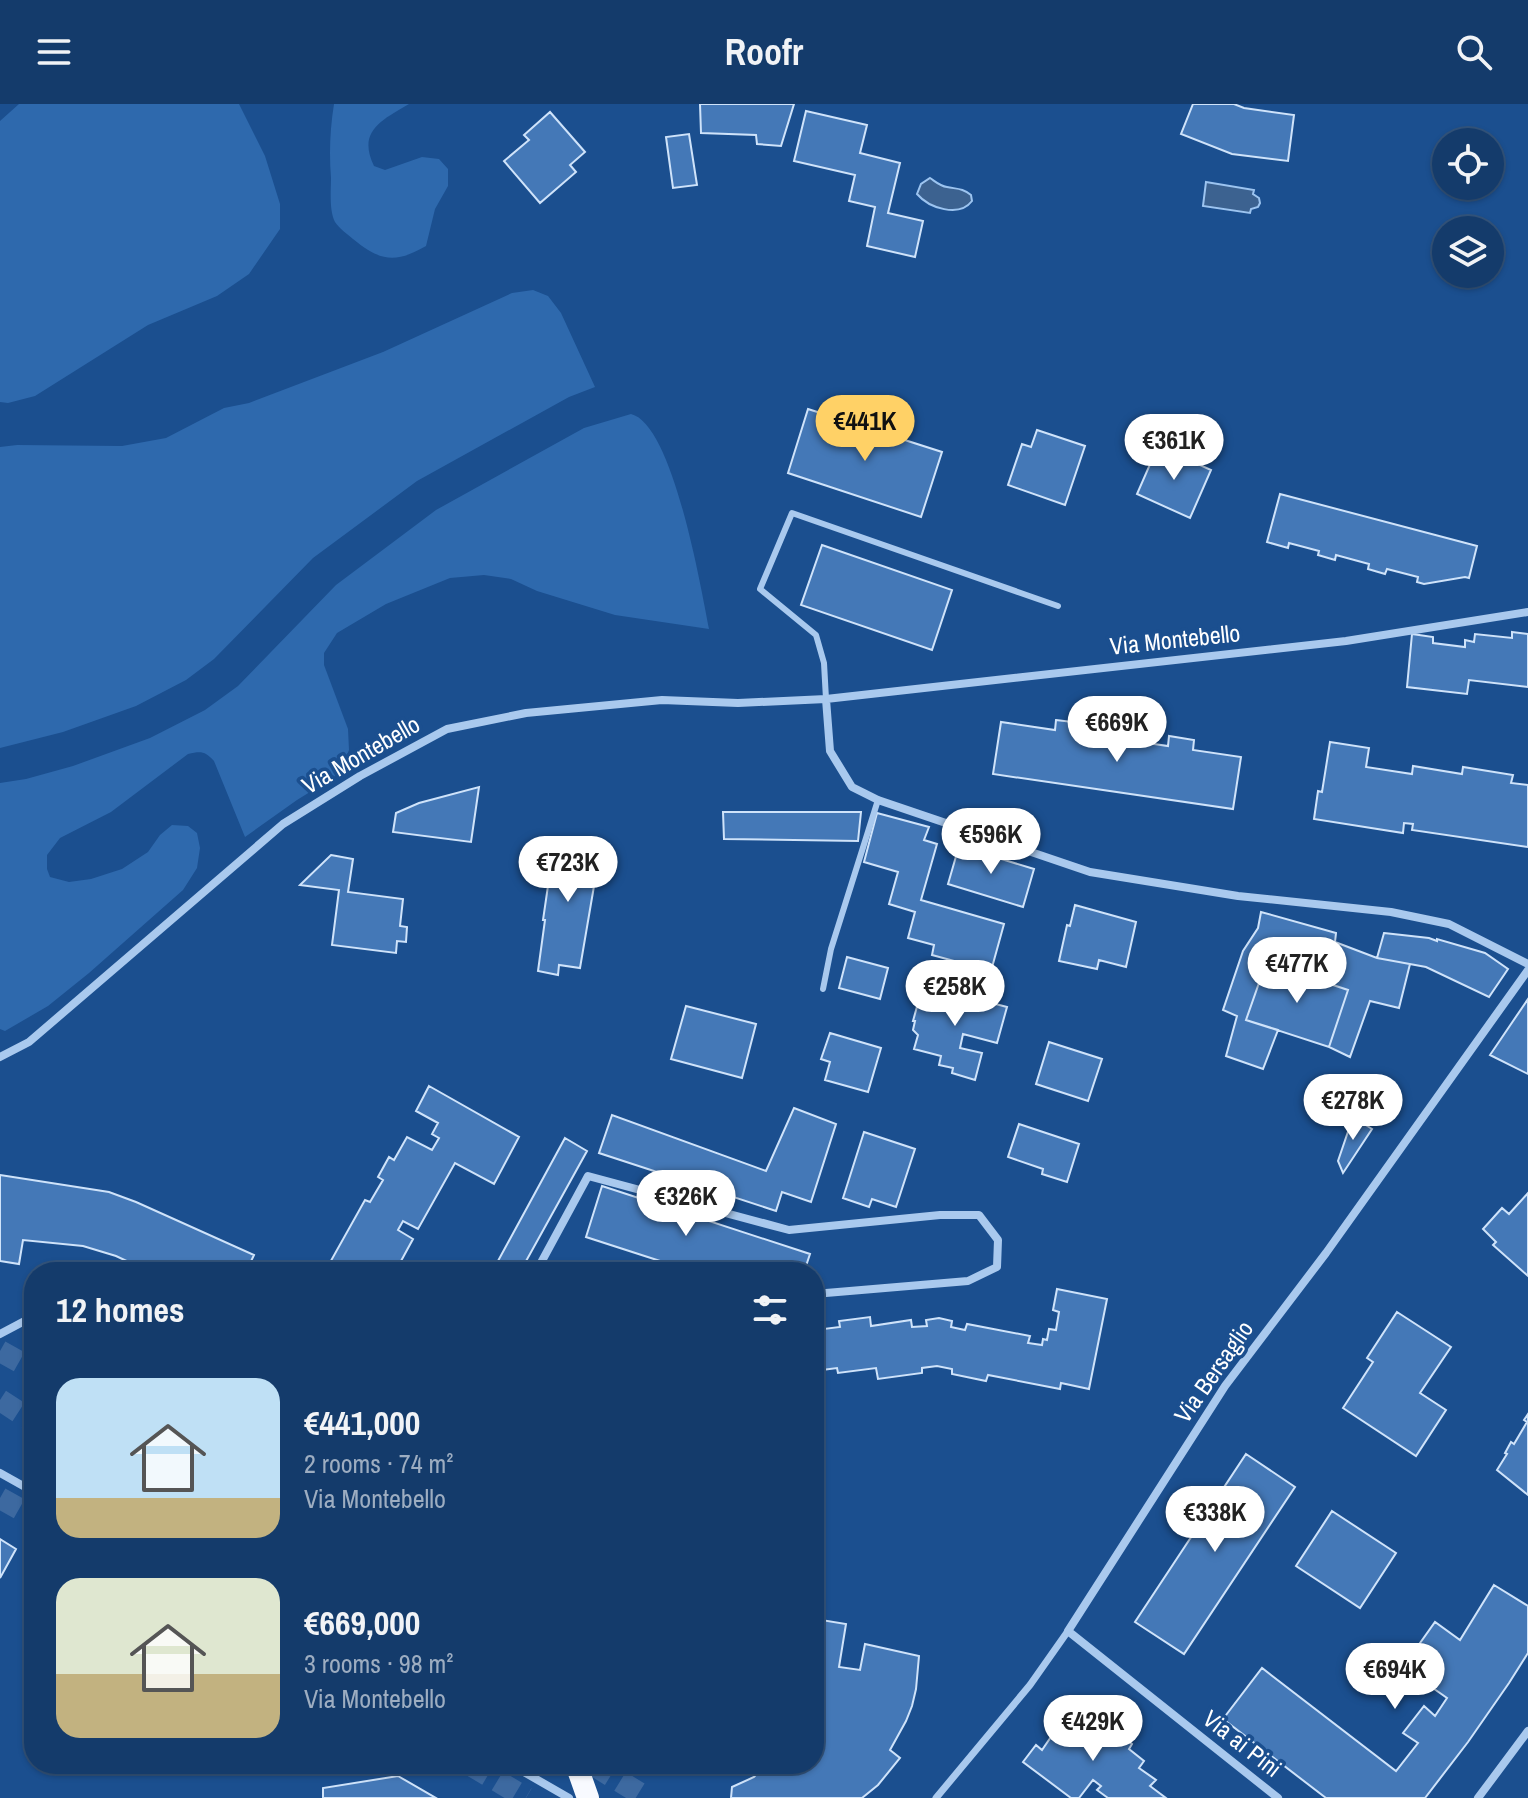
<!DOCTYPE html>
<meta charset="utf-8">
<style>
:root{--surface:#143b6b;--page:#1d4271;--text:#f1f3f6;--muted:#9dadc1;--line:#33557e;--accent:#ffd166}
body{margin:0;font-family:"Archivo Narrow",sans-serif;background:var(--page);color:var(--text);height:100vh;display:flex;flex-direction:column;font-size:30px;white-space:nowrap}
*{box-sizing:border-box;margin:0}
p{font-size:26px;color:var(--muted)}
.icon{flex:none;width:44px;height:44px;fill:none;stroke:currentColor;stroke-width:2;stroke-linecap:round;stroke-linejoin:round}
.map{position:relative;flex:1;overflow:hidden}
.sheet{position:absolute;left:24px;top:1158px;width:800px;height:512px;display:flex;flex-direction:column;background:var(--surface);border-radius:32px;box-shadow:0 2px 6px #0004,0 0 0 2px var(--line)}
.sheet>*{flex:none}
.buttons{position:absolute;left:1432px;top:24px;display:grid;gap:16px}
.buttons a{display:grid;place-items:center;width:72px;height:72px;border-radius:50%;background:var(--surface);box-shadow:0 2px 6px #0004,0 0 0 2px var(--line);font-size:40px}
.price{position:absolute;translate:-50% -68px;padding:0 18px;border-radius:28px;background:#fff;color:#222;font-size:26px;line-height:52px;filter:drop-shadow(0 2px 4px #0008)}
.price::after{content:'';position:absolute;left:50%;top:48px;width:24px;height:18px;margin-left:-12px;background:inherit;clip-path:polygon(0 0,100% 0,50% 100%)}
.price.on{background:var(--accent);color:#111}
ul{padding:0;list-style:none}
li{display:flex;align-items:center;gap:24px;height:200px;padding:0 32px}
li span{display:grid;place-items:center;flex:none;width:224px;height:160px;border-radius:24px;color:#555}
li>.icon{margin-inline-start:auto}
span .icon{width:96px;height:96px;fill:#fffc;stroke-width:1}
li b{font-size:34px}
h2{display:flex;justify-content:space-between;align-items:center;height:96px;padding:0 32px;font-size:34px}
header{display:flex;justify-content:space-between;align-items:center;height:104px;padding:0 32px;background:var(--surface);font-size:36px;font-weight:800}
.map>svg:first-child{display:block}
</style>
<header><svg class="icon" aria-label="menu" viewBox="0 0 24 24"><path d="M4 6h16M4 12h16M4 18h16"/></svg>Roofr<svg class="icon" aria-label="search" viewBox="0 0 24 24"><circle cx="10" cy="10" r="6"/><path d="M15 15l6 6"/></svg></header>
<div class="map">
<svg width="1528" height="1694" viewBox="0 0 1528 1694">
<rect width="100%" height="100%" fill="#1b4f8f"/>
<path fill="#2e69ad" d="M19,0h220l26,52 15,48v25l-31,45 -32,22 -69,29 -113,71 -27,7 -8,-1v-281z
M334,0h75c-27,16 -52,27 -35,62l11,4 37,-13 17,2 9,10v17l-13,23 -9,37c-31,18 -46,15 -73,-7 -6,-5 -14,-11 -18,-17 -6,-12 -4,-31 -4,-44 -2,-25 -1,-49 3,-74z
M533,186l15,6 13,17 34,74 -26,10 -152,84 -104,77 -99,101 -28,21 -50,26 -73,26 -63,16v-301l17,-2 105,1 44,-8 58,-30 25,-5 134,-51 129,-59z
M631,310c42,10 70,174 78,215l-94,-14 -78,-24 -26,-12 -27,-4 -34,3 -64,26 -49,29 -13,20v12l24,64 1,21 -10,24 -42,26 -52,37 -31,-76c-9,-10 -13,-10 -26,-7l-77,58 -51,26 -13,17v14l3,8 19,5 22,-3 31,-10 26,-17 12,-17 12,-10 16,1 9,7 3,15 -3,20 -14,22 -94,83 -41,33 -43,25 -5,-2v-246l26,-4 47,-13 77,-28 55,-28 33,-24 98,-101 100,-75 148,-82z"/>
<path fill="#3c6290" stroke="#9cc4f0" stroke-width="2" d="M930,74c6,4 10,8 17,9 9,2 16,1 24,8l1,6c-13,17 -43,7 -55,-7l4,-10z
M1206,78l48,8 -1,4 6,4 1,5 -2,4 -7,2 -1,4 -47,-7z"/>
<path fill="#4478b7" stroke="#cfe3fa" stroke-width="2" d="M700,0h94l-13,42 -24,-2 -1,-9 -55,-2z
M1193,0h41l10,4 50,7 -6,46 -56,-7 -51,-20z
M806,7l61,14 -7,28 40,10 -12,50 35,8 -8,36 -48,-11 8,-39 -26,-6 6,-26 -61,-14z
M550,8l35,40 -15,13 6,7 -36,31 -36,-42 25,-21 -5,-5z
M689,30l8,51 -24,3 -7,-51z
M808,305l134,43 -21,65 -133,-44z
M1037,326l48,16 -20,59 -57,-20 14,-41 9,3z
M1158,342l53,24 -21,48 -53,-24z
M1280,390l197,52 -8,32 -4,-1 -41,7 -7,-2 1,-5 -31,-8 -2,5 -17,-5 1,-5 -33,-9 -1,5 -17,-5 1,-4 -30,-8 -1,5 -21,-6z
M822,441l130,45 -20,60 -131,-45z
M1512,528l16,2v53l-59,-7 -2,14 -60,-7 5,-53 21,3v6l32,4v-7l9,2 1,-8 37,4z
M1056,616l25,3 -2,10 89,13 1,-10 25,4 -1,10 48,7 -8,52 -240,-35 8,-52 54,8z
M1330,638l39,6 -3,19 46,7 1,-8 49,8 1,-7 50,8 -2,8 17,2v62l-116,-17 1,-6 -9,-1 -1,10 -89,-14 4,-28 4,1z
M479,683l-8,55 -78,-10 3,-19 23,-10z
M723,708h138l-3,29 -134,-2z
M877,709l52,14 -5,13 13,4 -16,56 83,24 -13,47 -59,-16 2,-10 -26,-7 7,-26 -26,-8 9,-32 -34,-10z
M555,734l46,7 -21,123 -21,-3 -1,10 -20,-4 7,-51h-2z
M959,742l75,23 -11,38 -75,-23z
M331,751l22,4 -5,33 55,7 -3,27 7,1 -1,15 -9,-1 -1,12 -64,-8 7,-55 -39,-5z
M1075,801l61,17 -10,45 -27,-7 -2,9 -38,-8 8,-36 3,1z
M1261,808l75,21 -1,9 42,16 33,6 -11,44 -29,-7 -20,56 -21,-10 19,-57 -82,-27 -20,57 32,10 -15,39 -37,-13 11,-40 -14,-6 20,-59 15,-23z
M1384,829l45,5 8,3v-2l48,14 23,16 -19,28 -63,-30 -49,-9z
M847,853l41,11 -8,31 -41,-11z
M1266,859l82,27 -19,57 -83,-27z
M923,881l84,22 -10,36 -34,-9 -3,14 22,5 -7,27 -23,-7 1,-5 -14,-3 2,-9 -27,-7 4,-14 -5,-5 2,-9h-2z
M1528,895v75l-38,-19z
M686,902l70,18 -14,54 -71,-19z
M830,929l51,15 -13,44 -43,-12 5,-18 -9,-3z
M1049,938l53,17 -14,42 -52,-17z
M429,982l90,51 -25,47 -39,-21 -37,66 -15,-8 -5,9 15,9 -18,33h-56l-11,-6 37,-66 5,2 13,-22 -5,-3 11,-20 5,3 13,-23 25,13 7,-12 -7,-4 6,-11 -22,-12z
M794,1004l42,16 -25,78 -29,-10 -6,19 -177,-58 13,-38 154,56z
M1353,1013l19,12 -29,44 -5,-12z
M1019,1020l60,20 -12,38 -25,-8 1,-5 -35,-12z
M864,1028l51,17 -19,58 -24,-8 -3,8 -26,-9z
M565,1034l22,13 -67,121h-28z
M0,1071l109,17 27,10 118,53 -8,17 -29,-1 -67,1 -34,-16 -33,-10 -60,-6 -4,24 -19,-3z
M602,1082l208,68 -6,18h-110l-108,-35z
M1528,1089v83l-35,-31 3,-3 -13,-13 19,-21 7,6z
M1057,1185l50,10 -18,90 -28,-6 -1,6 -72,-14 -2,6 -34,-7v-5l-15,-3 -15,2v5l-44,6 -2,-11 -38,5 -1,-5 -15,2 -8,3v-49l9,-1 1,6 16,-2 -1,-6 31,-4 1,9 40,-6 1,7 15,-1 -1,-6 13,-2 13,3 -1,6 14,3 2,-6 63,12 -2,7 14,2 1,-6 4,1 2,-11 7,1 3,-18 -6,-2z
M1397,1208l54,35 -31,46 26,17 -30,46 -73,-48 30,-46 -6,-4z
M1528,1310v81l-31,-25 10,-16 -2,-1 6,-11 3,2 13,-22 -3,-2z
M1246,1350l49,33 -111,167 -49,-32z
M1332,1407l64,42 -36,55 -64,-42z
M0,1435l16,10 -16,29z
M1494,1481l34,21v47l-19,30 -41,59 -43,56h-99l-103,-79 39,-51 134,103 22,-28 -15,-10 21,-27 11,10 12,-18 -44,-31 32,-45 25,18z
M814,1492h5l-4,23 31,5 -7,43 21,3 5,-26 54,12 -3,33 -4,17 -6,15 -16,29 10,8 -22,27 -16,13h-131l1,-11 22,-10 12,-13h48z
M1089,1607l43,33 -3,5 15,12 -5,7 17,12 -6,6 16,12h-58l-11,-8 4,-4 -8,-6 -14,18h-8l-48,-36 13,-17 6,5 11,-16 9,6 11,-16 3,3z
M398,1672l38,22h-113v-10z"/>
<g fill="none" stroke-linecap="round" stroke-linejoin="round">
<path stroke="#3d69a0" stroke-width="22" stroke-dasharray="22 11" stroke-linecap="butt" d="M0,1247l34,19
M0,1296l34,22
M0,1394l34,19
M469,1660l57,34
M592,1660l55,34"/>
<path stroke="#a9c9ee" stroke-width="6" d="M826,595l-2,-36 -8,-28 -56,-46 32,-76 266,93
M823,885l8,-40 47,-149"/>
<path stroke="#a9c9ee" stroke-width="7" d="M936,1694l94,-113 38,-54"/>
<path stroke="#a9c9ee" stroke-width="8" d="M826,595l4,52 22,36 26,13 212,72 148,24 153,16 58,12 79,40
M0,953l29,-15 254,-218 77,-48 87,-47 79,-16 136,-13 76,3 88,-4 520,-58 182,-29
M536,1168l52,-96 201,54 151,-15h39l19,25 -1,27 -29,14 -154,13
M0,1230l34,-18
M0,1369l34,19
M510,1660l59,34
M1278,1694l-210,-167 157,-245 101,-133 202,-283
M1478,1694l50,-67"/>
<path stroke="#f8faff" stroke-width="22" d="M576,1660l12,34"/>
</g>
<g text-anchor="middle" stroke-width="7" stroke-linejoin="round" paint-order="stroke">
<g font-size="24" fill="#fff" stroke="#1b4f8f">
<text transform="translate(1175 536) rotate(-6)" y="8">Via Montebello</text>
<text transform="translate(361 651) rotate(-30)" y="8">Via Montebello</text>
<text transform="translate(1214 1268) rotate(-55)" y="8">Via Bersaglio</text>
<text transform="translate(1242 1640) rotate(38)" y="8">Via ai Pini</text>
</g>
</g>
</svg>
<div class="buttons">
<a><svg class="icon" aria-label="locate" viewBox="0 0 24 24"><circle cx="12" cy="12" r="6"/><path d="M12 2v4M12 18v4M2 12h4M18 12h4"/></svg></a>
<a><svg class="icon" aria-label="layers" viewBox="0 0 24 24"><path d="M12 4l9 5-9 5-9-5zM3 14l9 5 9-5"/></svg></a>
</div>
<b class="price on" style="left:865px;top:359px">€441K</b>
<b class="price" style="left:1174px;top:378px">€361K</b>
<b class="price" style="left:1117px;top:660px">€669K</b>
<b class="price" style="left:991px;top:772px">€596K</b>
<b class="price" style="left:568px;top:800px">€723K</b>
<b class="price" style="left:1297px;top:901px">€477K</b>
<b class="price" style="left:955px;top:924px">€258K</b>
<b class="price" style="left:1353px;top:1038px">€278K</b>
<b class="price" style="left:686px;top:1134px">€326K</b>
<b class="price" style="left:1215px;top:1450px">€338K</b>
<b class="price" style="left:1395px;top:1607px">€694K</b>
<b class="price" style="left:1093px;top:1659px">€429K</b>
<section class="sheet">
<h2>12 homes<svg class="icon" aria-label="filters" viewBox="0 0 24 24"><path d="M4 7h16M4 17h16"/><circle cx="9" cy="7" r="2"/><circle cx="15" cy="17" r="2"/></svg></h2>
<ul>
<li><span style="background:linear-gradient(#bfe0f5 75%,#c2b280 0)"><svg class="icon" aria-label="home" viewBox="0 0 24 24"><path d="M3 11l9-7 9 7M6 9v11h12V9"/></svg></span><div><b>€441,000</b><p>2 rooms · 74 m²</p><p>Via Montebello</p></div></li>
<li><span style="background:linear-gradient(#dfe7d0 60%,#c2b280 0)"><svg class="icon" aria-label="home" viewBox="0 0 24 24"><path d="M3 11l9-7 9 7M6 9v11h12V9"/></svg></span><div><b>€669,000</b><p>3 rooms · 98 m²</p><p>Via Montebello</p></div></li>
</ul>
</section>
</div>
